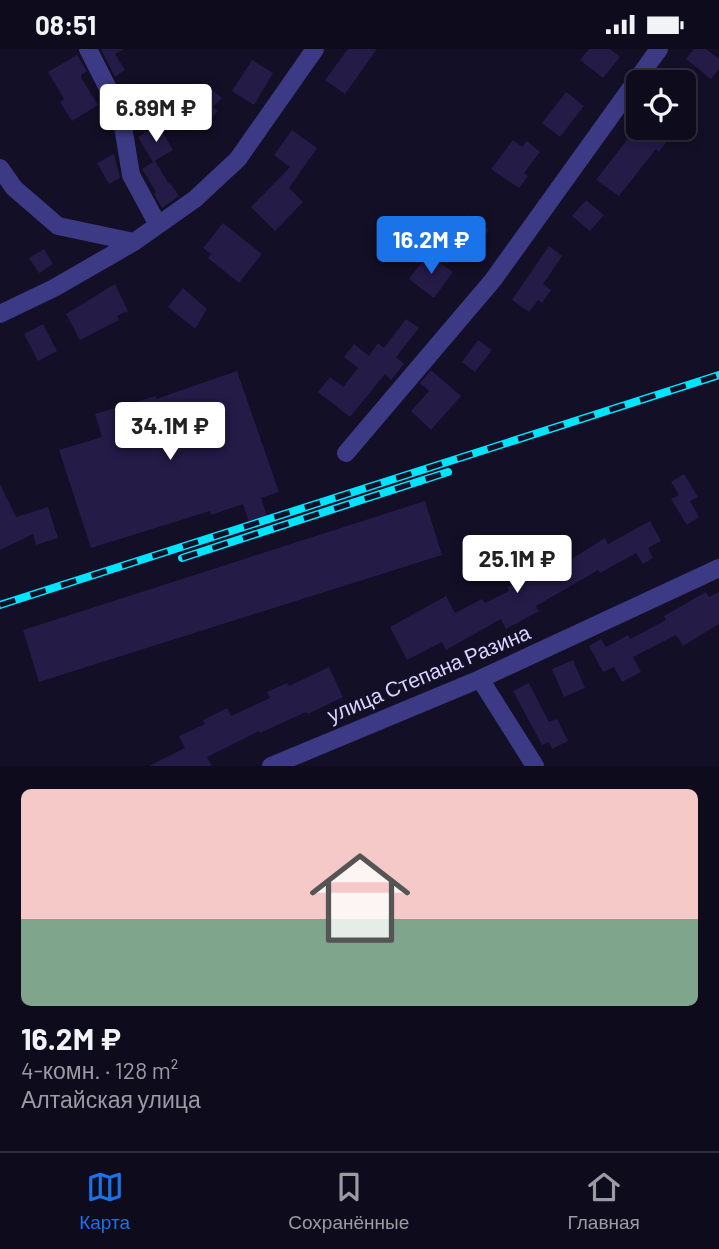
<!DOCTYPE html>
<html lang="ru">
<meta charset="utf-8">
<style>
:root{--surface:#0e0b1c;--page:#1c1929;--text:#f1f3f6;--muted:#9b9ba3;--line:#2e2b3b;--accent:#1a73e8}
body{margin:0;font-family:Barlow,sans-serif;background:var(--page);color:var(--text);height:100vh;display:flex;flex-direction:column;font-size:26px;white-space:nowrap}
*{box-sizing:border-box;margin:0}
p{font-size:23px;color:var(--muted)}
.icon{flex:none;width:38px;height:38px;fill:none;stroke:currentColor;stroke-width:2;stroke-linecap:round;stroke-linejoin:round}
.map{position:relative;height:717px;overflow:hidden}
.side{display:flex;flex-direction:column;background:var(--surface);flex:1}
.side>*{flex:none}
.buttons{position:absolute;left:626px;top:21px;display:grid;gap:14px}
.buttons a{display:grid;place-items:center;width:70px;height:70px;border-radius:10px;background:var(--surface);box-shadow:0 4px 10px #0003,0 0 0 2px var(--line);font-size:35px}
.price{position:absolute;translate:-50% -60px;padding:0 16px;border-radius:7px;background:#fff;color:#222;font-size:23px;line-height:46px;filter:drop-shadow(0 2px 4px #0008)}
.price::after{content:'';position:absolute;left:50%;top:42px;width:21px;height:16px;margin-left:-10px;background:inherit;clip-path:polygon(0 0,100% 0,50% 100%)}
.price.active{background:var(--accent);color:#fff}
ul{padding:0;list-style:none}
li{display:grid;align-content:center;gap:14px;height:371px;padding:0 21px}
li span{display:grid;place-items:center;height:217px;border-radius:10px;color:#555}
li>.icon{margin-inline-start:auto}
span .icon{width:126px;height:126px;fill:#fffc;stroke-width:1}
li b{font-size:30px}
.status{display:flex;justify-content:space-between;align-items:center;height:49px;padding:0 35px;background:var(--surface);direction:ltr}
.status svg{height:19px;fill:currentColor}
.dock{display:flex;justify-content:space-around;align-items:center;height:98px;border-top:2px solid var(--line);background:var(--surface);font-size:19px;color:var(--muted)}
.dock a{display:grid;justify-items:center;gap:4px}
.dock .active{color:var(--accent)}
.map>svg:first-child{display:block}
</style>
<div class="status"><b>08:51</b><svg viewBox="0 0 49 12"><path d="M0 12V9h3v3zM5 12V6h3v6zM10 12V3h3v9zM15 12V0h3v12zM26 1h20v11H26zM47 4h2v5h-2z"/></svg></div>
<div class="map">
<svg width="719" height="717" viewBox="0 0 719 717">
<rect width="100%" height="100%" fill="#130f26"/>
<path fill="#241b47" d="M101,0h23l-9,5 10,16 -10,7z
M348,0h29l-32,45 -20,-14z
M589,0h21l10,8 -17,21 -23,-18z
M694,0h12l13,10v10l-8,10 -25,-20z
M77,6l10,16 -6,4 1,4 16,26 -26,16 -12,-19 4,-3 -16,-27z
M252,11l21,13 -19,32 -22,-14z
M209,38l13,11 -9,9 5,4 -18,20 -23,-21 16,-18 6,5z
M566,43l18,14 -24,31 -18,-14z
M158,76l15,25 -20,12 -15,-25z
M636,79h18l15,10 -10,14 -3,-3 -37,47 -23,-16z
M292,81l25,18 -28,40 14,14 -28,29 -24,-24 39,-40 -16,-12z
M513,91l9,7 5,-6 13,11 -16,21 4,3 -9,12 -28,-19z
M114,105l6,24 -11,6 -12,-21z
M155,112l14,23 1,-1 9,13 -17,12 -8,-14 2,-2 -14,-23z
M586,151l18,15 -14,16 -18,-15z
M467,166l22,15 -15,23 -22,-15z
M223,174l39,31 -23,29 -31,-25 3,-4 -8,-6z
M549,197l13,10 -19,28 8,6 -9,13 -4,-3 -9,12 -17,-12z
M44,200l9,15 -14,9 -10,-15z
M428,205l25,18 -19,26 -25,-19z
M115,235l13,27 -11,5 2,4 -39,20 -14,-26z
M183,239l24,21 -12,20 -27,-22z
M406,270l13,9 -23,29 8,7 -13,16 -6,-6 -35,43 -32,-25 12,-15 13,10 15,-19 -14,-11 10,-13 15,12 9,-13 6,5z
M43,275l14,27 -19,10 -14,-27z
M478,291l14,10 -17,22 -13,-10z
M431,321l30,26 -30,34 -20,-19 18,-20 -9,-8z
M237,322l42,121 -18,6 7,21 -18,6 -7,-21 -32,11 -1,-4 -119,37 -32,-98 43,-13 -7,-23 61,-18v3z
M684,425l14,23 -8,4 9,16 -12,8 -16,-26 8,-4 -8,-13z
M0,435l16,33 32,-10 10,31 -22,7 -3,-11 -33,16z
M425,452l17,54 -403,127 -16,-52z
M650,472l11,20 -13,7 5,10 -10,6 -7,-11 -36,20 -2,-3 -62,36 3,5 -33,18 -5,-10 -55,31 -4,-8 -35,18 -17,-33 56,-31 9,17 27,-14 3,4 24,-12 -2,-4 34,-16 -3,-6 21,-13 6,11 40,-25 3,6z
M706,543l3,5 10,-5v32l-36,22 -7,-11 -43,22 8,15 -19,10 -8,-15 -11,5 -14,-26 12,-7 5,8 22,-12 2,4 36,-19 -2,-4z
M573,611l12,28 -21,9 -12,-28z
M329,618l14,30 -35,17 -2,-2 -46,21 -1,-2 -52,26 5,9h-63l36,-18 -6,-12 26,-12 -2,-4 24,-12 4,8 39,-18 -3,-6 20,-9 2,3z
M529,634l20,39 8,-3 11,22 -16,8 -3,-7 -7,3 -29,-54z"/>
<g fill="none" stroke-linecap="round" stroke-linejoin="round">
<path stroke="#3d3a85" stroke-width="18" d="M88,0l33,65 10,61 27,50
M0,119l14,20 44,38 76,16
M0,265l54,-26 80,-46 61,-43 43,-40 77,-110
M346,404l147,-173 166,-231
M480,630l55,87
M271,717l209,-87 239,-111"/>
<g stroke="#00e5ff" stroke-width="8">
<path id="rail" d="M182,509l266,-86
M0,556l719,-230"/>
</g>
<use href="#rail" stroke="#130f26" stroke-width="5" stroke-dasharray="16" stroke-linecap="butt"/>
</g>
<g text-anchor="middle" stroke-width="6" stroke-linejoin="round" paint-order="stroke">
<g font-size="21" fill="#d9d4ff" stroke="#130f26">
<text transform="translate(429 625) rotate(-23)" y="7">улица Степана Разина</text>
</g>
</g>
</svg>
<div class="buttons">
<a><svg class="icon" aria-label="locate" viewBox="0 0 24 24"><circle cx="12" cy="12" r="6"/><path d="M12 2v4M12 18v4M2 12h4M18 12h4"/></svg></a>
</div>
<b class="price" style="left:156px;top:95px">6.89M ₽</b>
<b class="price active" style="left:431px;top:227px">16.2M ₽</b>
<b class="price" style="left:170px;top:413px">34.1M ₽</b>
<b class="price" style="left:517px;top:546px">25.1M ₽</b>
</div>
<section class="side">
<ul>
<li><span style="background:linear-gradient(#f6c9c9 60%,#7fa58c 0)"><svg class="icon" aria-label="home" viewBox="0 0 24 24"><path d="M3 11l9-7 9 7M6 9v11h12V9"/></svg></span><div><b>16.2M ₽</b><p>4-комн. · 128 m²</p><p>Алтайская улица</p></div></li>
</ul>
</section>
<nav class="dock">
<a class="active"><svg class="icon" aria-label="map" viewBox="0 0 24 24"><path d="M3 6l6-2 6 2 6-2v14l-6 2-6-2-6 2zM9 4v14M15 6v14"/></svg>Карта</a>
<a><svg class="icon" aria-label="saved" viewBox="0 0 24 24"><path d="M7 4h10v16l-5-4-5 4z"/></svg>Сохранённые</a>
<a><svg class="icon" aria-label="home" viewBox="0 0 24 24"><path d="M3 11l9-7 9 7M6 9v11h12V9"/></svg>Главная</a>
</nav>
